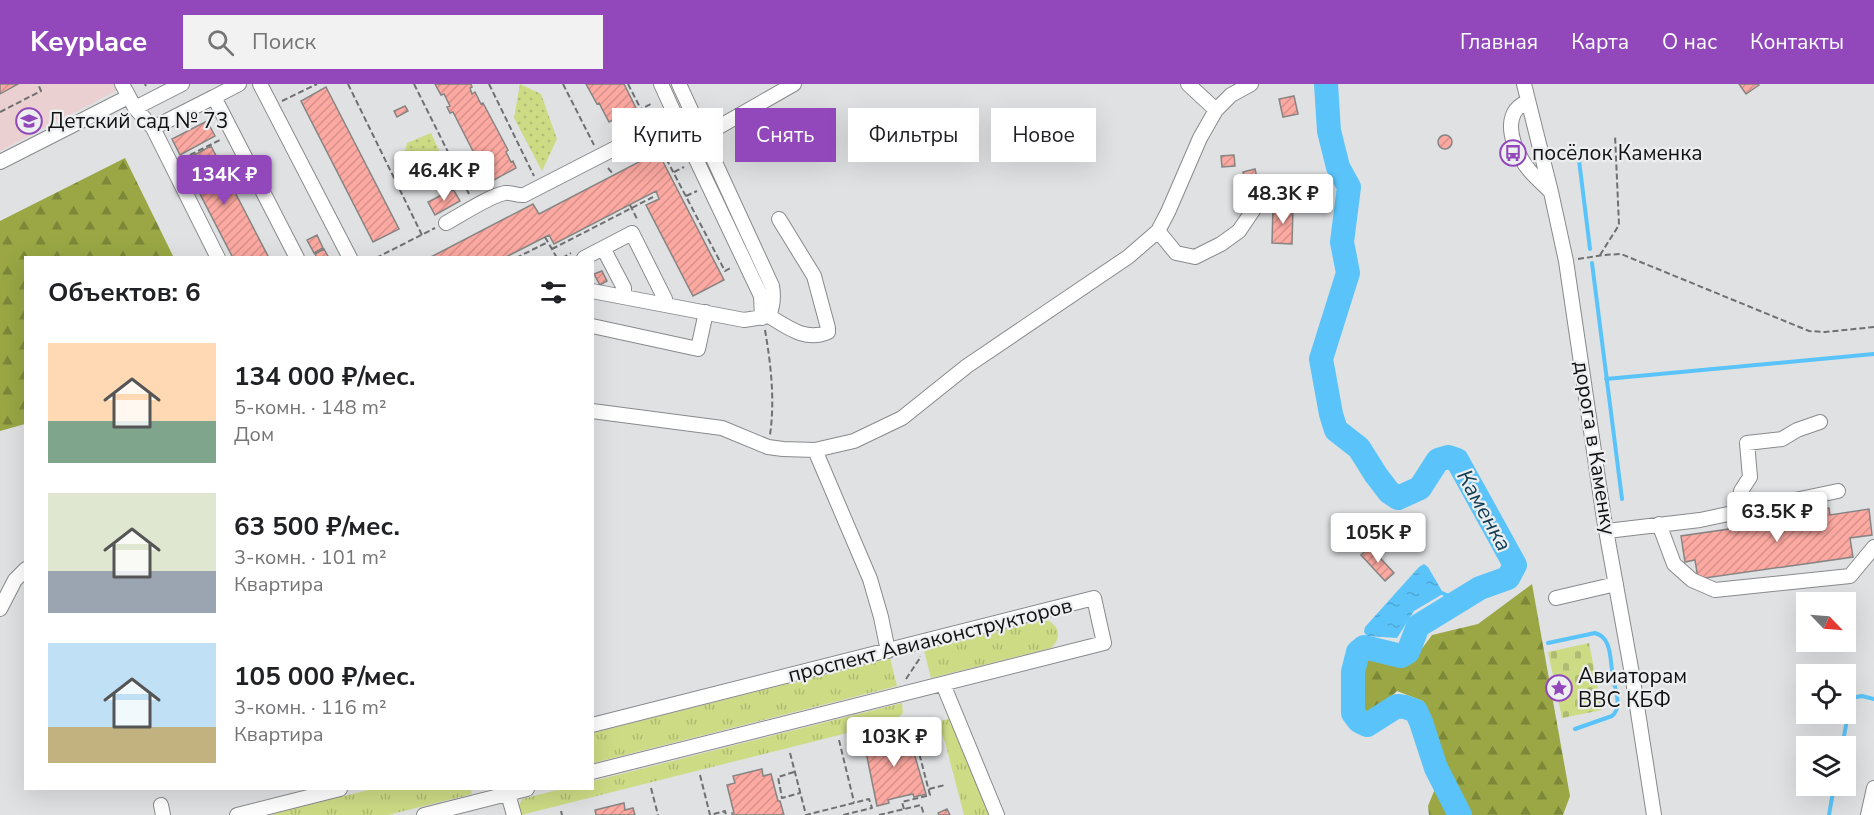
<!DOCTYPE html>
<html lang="ru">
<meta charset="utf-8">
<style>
:root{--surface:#fff;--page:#f2f2f2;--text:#202124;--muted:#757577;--accent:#9248bb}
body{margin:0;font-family:"Nunito Sans",sans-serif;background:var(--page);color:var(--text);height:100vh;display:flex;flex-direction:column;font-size:22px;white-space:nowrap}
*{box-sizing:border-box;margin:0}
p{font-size:20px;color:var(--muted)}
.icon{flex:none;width:33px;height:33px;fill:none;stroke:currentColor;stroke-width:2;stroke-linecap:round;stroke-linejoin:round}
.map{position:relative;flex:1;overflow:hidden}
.panel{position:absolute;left:24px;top:172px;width:570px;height:534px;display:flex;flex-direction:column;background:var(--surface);border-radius:0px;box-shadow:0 6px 24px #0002}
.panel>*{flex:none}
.banner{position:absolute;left:612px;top:24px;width:570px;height:54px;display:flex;gap:12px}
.needle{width:39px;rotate:115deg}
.fabs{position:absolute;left:1796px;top:508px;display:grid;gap:12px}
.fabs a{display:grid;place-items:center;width:60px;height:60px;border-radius:0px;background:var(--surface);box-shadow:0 6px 24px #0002;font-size:30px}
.price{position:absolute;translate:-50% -51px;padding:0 14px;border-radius:6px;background:#fff;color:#222;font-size:20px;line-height:39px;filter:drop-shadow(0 2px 3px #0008)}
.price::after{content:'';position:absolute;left:50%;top:36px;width:18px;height:14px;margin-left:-9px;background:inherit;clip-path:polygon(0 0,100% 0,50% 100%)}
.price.current{background:var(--accent);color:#fff}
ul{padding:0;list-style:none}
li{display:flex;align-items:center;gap:18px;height:150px;padding:0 24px}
li span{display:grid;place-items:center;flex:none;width:168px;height:120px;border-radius:0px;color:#555}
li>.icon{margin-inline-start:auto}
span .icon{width:72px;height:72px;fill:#fffc;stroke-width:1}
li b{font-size:26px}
h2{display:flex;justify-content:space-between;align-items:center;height:72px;padding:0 24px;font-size:26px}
.tag{padding:0 21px;border-radius:0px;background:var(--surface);box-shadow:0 6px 24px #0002;font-size:21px;line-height:54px}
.tag.current{background:var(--accent);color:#fff}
header{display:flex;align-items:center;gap:36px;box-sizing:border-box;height:84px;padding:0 30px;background:var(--accent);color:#fff}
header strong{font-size:28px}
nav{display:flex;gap:33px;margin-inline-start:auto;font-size:21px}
.search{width:420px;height:54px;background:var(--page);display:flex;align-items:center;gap:15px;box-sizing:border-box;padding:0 21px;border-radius:0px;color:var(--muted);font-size:22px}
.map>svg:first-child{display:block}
</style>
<header>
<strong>Keyplace</strong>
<div class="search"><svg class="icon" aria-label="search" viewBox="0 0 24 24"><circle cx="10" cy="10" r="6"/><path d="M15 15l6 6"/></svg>Поиск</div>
<nav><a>Главная</a><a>Карта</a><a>О нас</a><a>Контакты</a></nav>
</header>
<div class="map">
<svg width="1874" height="731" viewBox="0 0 1874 731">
<defs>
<pattern id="grass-tufts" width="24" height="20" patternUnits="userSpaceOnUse" patternTransform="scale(1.5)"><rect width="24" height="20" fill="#cddb85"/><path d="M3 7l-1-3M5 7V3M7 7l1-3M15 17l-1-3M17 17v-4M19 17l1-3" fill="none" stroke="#afbb72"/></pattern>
<pattern id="forest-firs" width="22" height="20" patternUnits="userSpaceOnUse" patternTransform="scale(1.5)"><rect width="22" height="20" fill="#9aa744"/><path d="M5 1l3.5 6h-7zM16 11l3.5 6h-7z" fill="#7c8738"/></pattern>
<pattern id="cemetery-stones" width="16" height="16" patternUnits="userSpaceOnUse" patternTransform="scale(1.5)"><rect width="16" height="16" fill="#cddb85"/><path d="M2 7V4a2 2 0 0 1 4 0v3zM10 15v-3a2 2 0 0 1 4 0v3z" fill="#afbb72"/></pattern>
<pattern id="park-dots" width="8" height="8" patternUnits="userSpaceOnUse" patternTransform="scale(1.5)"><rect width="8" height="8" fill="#cddb85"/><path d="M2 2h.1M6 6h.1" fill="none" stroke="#afbb72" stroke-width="1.8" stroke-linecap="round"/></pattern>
<pattern id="water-ripples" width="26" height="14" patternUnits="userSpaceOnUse" patternTransform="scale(1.5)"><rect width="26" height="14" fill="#5ac4fa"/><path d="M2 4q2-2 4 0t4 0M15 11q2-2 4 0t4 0" fill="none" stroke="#4da7d5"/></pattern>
<pattern id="building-hatch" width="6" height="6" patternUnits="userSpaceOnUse" patternTransform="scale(1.5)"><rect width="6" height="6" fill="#fca9a1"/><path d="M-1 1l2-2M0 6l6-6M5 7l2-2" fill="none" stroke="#d7908a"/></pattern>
</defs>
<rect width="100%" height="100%" fill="#dfe1e3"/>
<path fill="#ead0d1" d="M0,0h113l3,7 -116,60z"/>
<path fill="url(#grass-tufts)" d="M1044,535c15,4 19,19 7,29l-120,30 -7,-28z
M890,574l7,28 -304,77v-30z
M902,619l1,10 -8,8 -374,94 -2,-9 3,-7 39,-10h31l1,-8z
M952,634l38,97h-26l-19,-73 -8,-20z
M372,705h99l1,5 -84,21h-119z"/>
<path fill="url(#forest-firs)" d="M125,74l49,100h-148l-1,166 -25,7v-210z
M1532,500l38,212 -7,19h-134l-1,-9 15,-37 -20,-68 -26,-10 -31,29 -7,-25 9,-37h47l17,-23 46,-11z"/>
<path fill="url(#cemetery-stones)" d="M1589,559l13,67 -40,8 -14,-66z"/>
<path fill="url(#park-dots)" d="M520,0l21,10 16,45 -15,32 -28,-53z
M431,49l23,50 -56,-5 9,-35z"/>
<path fill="url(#water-ripples)" d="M1424,480l4,3 14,24 -1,4 -27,16 -17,27 -30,-2 -3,-4 1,-5 54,-60z"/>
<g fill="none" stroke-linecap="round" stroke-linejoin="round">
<path stroke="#5ac4fa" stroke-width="4" d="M1578,68l12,97
M1592,179l30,236
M1606,295l268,-25
M1442,509l7,3 7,5
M1548,559l47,-10c16,4 15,24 17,37
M1575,645l37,-13c10,-8 4,-23 2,-34
M1842,663l9,-49 11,-2 12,3
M1829,731l5,-29"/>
<path stroke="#5ac4fa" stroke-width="24" d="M1326,0l3,47 9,36 11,20 -7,55 6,31 -27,86 10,55 5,16 23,18 17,27 13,17 9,6 22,-10 18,-28 10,-3 9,3 58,105 -7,13 -28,10 -62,38 -10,26 -7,4 -37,-9 -6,5 -5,20v41l6,8 8,4 30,-19 8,1 11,4 5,11 15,46 24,47"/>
</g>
<path fill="url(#building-hatch)" stroke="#878484" stroke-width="1.5" d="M0,0h18l-18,10z
M435,0h36l1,3 -2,1 2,6 3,-2 6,12 2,-1 25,47 -2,2 5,10 2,-1 3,7 -24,13 -4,-7 -2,1 -4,-6 3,-1 -3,-7 -3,2 -26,-51 -3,1 -3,-6 3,-1 -6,-12 -3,1z
M586,0h38l12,24 -27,14 -10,-19 -2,1z
M1739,0h19l1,1 -13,9z
M326,3l73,142 -26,13 -72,-141z
M1294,12l4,18 -15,3 -4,-18z
M405,22l3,5 -11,6 -3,-6z
M207,37l8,15 -35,19 -8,-16z
M1438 58a7 7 0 1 1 14 0a7 7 0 1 1-14 0Z
M211,62l58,112h-36l-50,-97z
M658,68l66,128 -31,16 -47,-91 13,-6 -3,-8 -102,53 -5,-9 -45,23h-75l104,-54 6,10z
M1234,71l1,11 -13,1 -1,-11z
M1255,85l3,13 -12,3 -3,-13z
M453,105l7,12 -25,14 -7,-13z
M1273,122l20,1 -1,37 -20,-1z
M317,151l6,13 -9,5 -7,-13z
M324,165l5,9h-12l-2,-4z
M602,187l5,10 -7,4 -6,-11z
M1829,424l1,7 39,-6 3,26 -22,3 3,19 -155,22 -3,-19 -10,2 -4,-26 124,-18 -1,-7z
M1370,463l24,26 -9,8 -24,-26z
M900,648l1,6 8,-2 17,58 -12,3 -1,-3 -18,4 -7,2 1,3 -12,3 -12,-59 8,-2 -2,-6z
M762,685l1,7 8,-2 7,27h2l4,14h-52v-2h2l-7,-28 8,-2 -2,-7z
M624,719l1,7 8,-2 2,7h-39l-1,-5z
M947,725l3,6h-11l-1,-2z"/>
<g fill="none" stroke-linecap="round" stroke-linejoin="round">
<g stroke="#888a8b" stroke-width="16">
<path id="minor" d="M122,0l13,24 18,20
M239,0l-25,13 83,161
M260,0l90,174
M661,0l15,33
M1188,0l28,26
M1524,0l27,108 15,69 38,258 28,155 22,141
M214,13l-61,31 65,130
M1528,17c-6,3 -11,6 -14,12 -9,18 4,44 16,58 6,7 14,14 21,21
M135,24l47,-24
M703,52l91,-52
M0,78l128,-65
M446,139c15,-8 43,-27 59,-30 7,-1 12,3 19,2l152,-78 85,179 1,22
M1158,147l18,22 19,4 26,-13 18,-13 21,-31 14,-8 33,-5
M603,164l21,40v9
M584,174l48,-25 33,66 -1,5
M592,207l152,29 25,-4c4,-10 5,-19 3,-30l-93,-202
M769,232c18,11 37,26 59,16v-4l-14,-52 -35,-57
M592,242l106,23 8,-37
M592,327l130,17 46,19 15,2 32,1 39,-9 48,-23 65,-52 161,-109 30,-26 10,-19 32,-74 16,-28 15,-15 20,-11
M815,366l55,129 11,38 7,34
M1739,426l2,-19 9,-14 -3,-34 35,-4 15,-9 23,-8
M1659,440l15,40 18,16 23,10 135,-14 24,-29
M1607,447l93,-11 138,-29
M1556,514l60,-14
M0,525l15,-29 11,-11
M943,600l54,131
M592,641l502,-127 10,45 -512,129
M508,710l6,21
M161,721l2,10
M237,731l103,-26
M424,731l103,-26
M1868,731l6,-27"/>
</g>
<path stroke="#6f7072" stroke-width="2" stroke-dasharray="6 3" stroke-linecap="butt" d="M145,0l1,2
M348,0l74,151
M414,0l55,110
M489,0l45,92
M563,0l31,61
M628,0l18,35
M282,17l35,-17
M0,28l41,-21 -3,-7
M613,39l40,-20
M658,59l67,128 7,-4
M182,75l38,-19
M608,84l6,7
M674,88l10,-5
M686,112l11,-5
M630,121l7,14
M545,153l12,21
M552,165l101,-52
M1600,171l19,-30 -4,-90
M376,174l59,-30
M516,174l32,-16
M562,174l9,-5
M1578,175l26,-4 17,-1 188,77 16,1 49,-5
M765,246c6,35 10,70 5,105
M906,595l14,-21v-2
M839,656l15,62
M790,669l16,62 63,-16 3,9 -29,7
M920,671l12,-3
M794,688l-16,5 4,21 18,-5
M700,691l10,40 15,-4 1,4
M651,704l7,27
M929,705l16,-4
M904,725l-2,-7 28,-7 -19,-73
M561,727l1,4
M879,731l42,-10 3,10"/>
<use href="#minor" stroke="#fff" stroke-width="14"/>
</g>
<defs>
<g id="school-ring" transform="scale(1.35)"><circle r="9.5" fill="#eceef0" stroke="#9248bb" stroke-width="1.5"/><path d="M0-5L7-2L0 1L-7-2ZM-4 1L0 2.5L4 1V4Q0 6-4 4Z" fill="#9248bb"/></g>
<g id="bus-ring" transform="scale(1.35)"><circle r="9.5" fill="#eceef0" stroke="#9248bb" stroke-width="1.5"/><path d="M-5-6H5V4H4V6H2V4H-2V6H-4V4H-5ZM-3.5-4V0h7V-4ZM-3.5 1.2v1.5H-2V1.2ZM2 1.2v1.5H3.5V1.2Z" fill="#9248bb"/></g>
<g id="sight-ring" transform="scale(1.35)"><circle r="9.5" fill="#eceef0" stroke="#9248bb" stroke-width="1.5"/><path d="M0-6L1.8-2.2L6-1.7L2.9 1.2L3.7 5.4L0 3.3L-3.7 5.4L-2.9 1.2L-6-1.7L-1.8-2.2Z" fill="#9248bb"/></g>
</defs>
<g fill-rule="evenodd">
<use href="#school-ring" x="29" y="37"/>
<use href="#bus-ring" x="1513" y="69"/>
<use href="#sight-ring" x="1559" y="604"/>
</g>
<g text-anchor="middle" stroke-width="4.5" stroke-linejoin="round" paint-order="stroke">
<g font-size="21" fill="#121213" stroke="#eceef0" text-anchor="start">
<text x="48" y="44">Детский сад № 73</text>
<text x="1532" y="76">посёлок Каменка</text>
<text x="1578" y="599">Авиаторам<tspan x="1578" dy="24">ВВС КБФ</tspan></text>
</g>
<g font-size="21" fill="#121213" stroke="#eceef0">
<text transform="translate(1595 364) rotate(81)" y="7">дорога в Каменку</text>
<text transform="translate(930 556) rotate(-14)" y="7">проспект Авиаконструкторов</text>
</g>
<g font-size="22" font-style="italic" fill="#144158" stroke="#eceef0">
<text transform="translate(1485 426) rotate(61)" y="8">Каменка</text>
</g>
</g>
</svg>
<div class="fabs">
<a><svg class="needle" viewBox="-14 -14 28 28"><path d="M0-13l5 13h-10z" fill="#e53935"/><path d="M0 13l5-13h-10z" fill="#757577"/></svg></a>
<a><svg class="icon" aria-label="locate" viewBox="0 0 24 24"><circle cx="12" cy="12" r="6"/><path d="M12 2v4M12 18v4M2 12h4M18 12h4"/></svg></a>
<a><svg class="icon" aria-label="layers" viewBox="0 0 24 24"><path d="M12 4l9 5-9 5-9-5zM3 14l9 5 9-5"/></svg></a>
</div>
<b class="price" style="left:444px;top:118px">46.4K ₽</b>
<b class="price current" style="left:224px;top:122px">134K ₽</b>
<b class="price" style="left:1283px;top:141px">48.3K ₽</b>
<b class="price" style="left:1777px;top:459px">63.5K ₽</b>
<b class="price" style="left:1378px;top:480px">105K ₽</b>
<b class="price" style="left:894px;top:684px">103K ₽</b>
<div class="banner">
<a class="tag">Купить</a>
<a class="tag current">Снять</a>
<a class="tag">Фильтры</a>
<a class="tag">Новое</a>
</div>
<section class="panel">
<h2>Объектов: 6<svg class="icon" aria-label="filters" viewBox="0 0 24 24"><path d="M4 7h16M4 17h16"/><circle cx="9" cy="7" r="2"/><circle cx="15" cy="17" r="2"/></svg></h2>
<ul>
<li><span style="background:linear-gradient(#ffd9b3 65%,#7fa58c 0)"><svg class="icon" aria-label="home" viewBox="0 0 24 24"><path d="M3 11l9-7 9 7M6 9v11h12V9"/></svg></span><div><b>134 000 ₽/мес.</b><p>5-комн. · 148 m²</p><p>Дом</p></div></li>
<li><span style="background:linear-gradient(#dfe7d0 65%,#9aa5b1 0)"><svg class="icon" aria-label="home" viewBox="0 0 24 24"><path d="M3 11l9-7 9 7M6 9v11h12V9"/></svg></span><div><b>63 500 ₽/мес.</b><p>3-комн. · 101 m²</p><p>Квартира</p></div></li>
<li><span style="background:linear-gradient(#bfe0f5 70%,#c2b280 0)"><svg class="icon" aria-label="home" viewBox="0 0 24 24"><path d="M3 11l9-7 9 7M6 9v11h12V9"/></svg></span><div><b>105 000 ₽/мес.</b><p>3-комн. · 116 m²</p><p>Квартира</p></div></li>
</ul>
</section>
</div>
